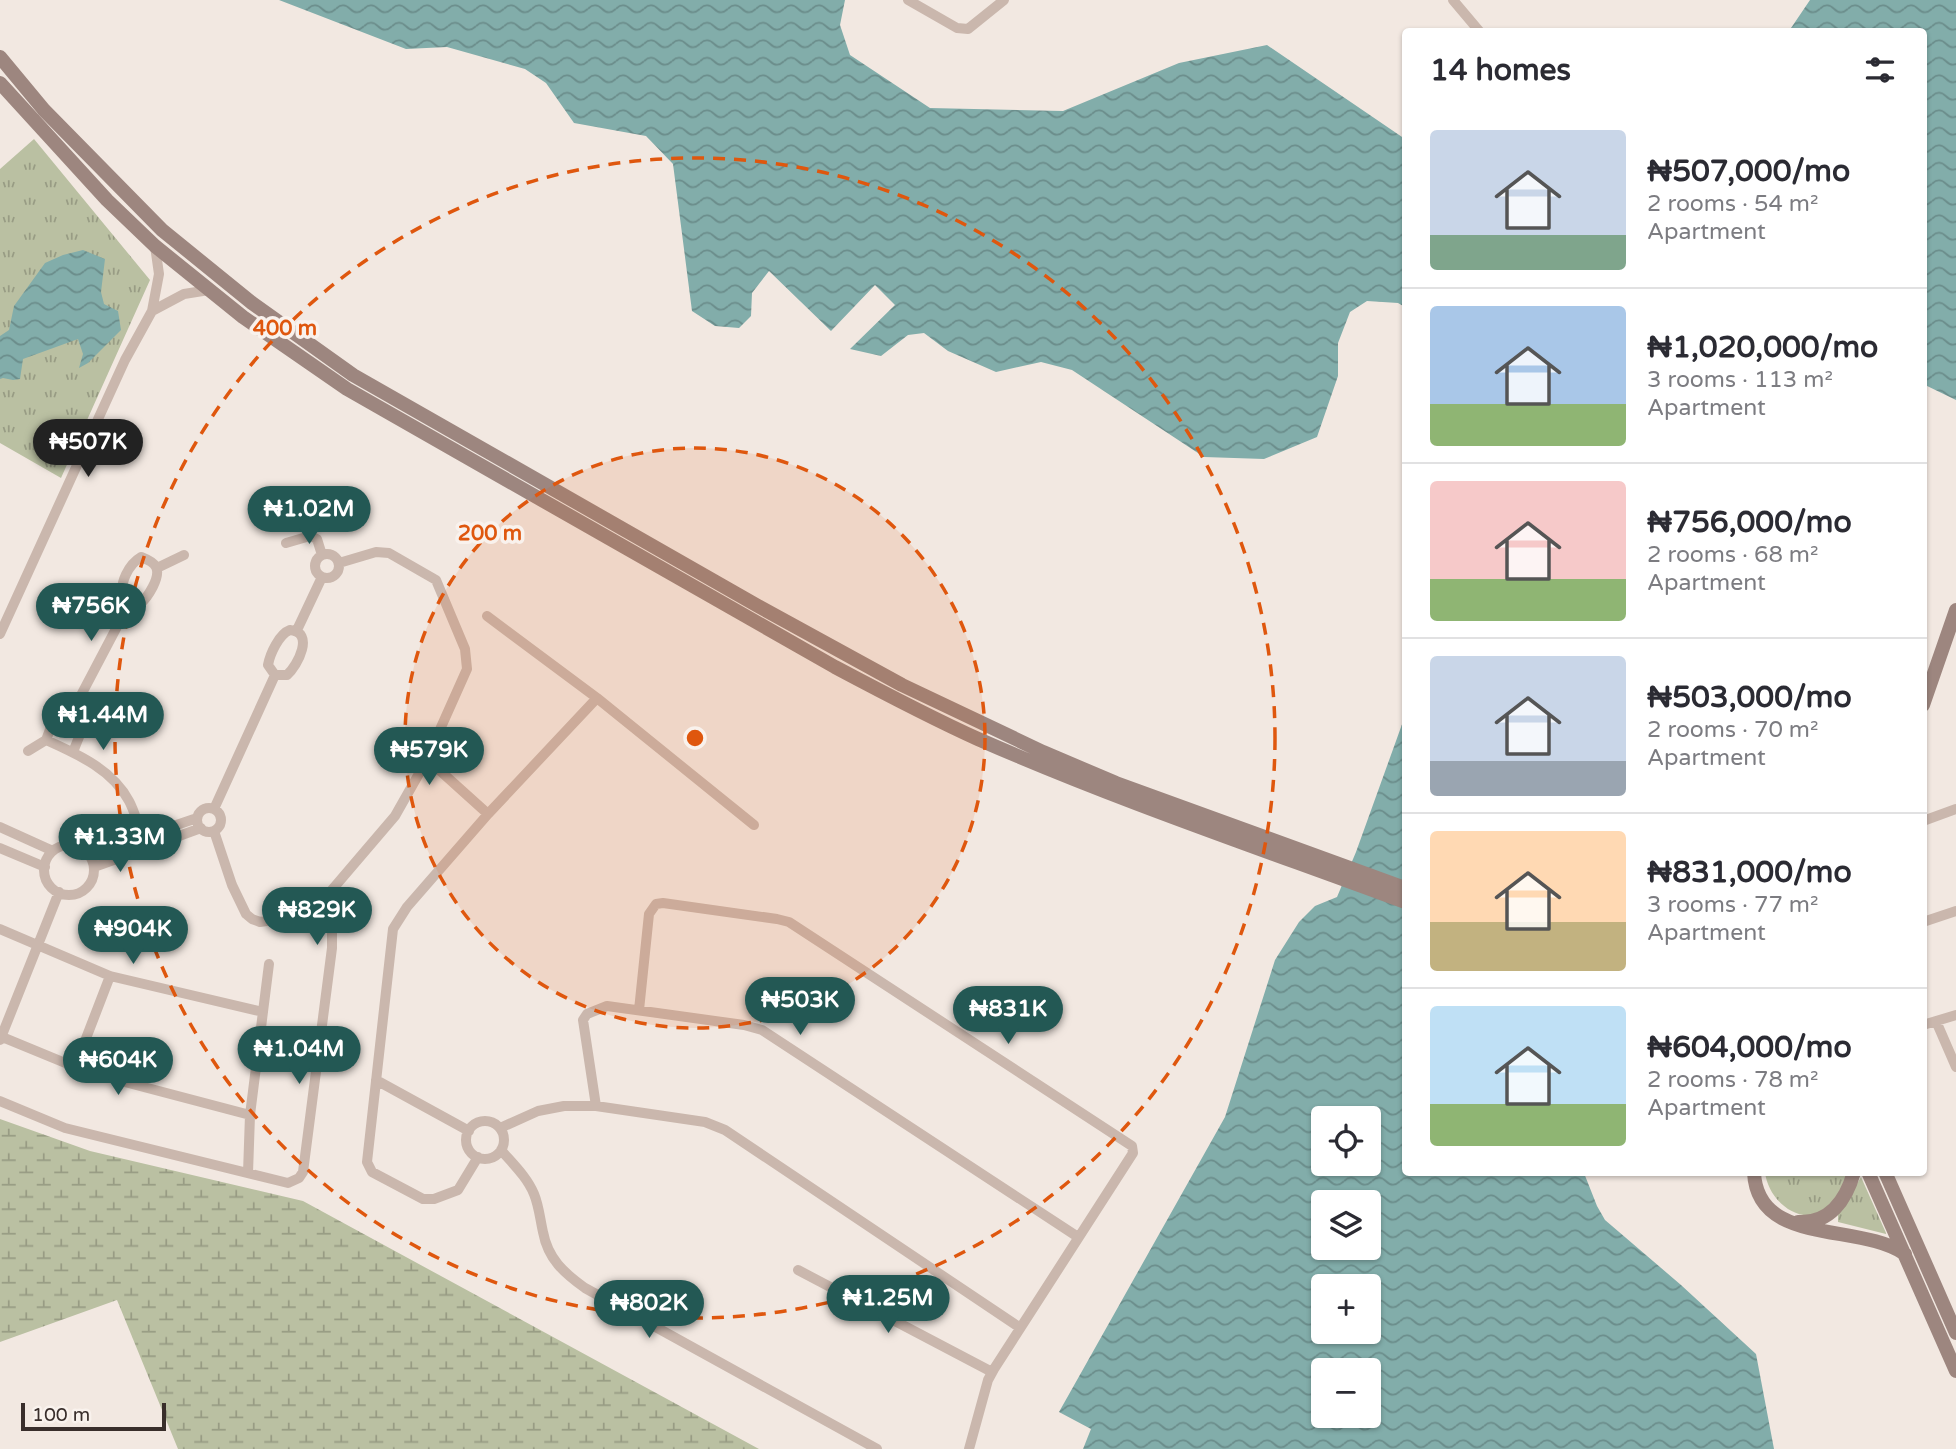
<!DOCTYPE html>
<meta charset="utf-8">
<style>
:root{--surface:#fff;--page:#f2f2f3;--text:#2b2b33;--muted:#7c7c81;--line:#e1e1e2;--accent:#235854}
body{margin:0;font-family:"Varela Round",sans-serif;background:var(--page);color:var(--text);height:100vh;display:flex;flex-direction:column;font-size:26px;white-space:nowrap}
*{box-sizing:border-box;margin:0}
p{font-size:23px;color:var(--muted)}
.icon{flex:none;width:38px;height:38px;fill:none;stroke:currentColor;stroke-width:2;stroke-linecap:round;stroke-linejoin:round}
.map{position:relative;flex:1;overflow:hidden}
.details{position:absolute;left:1402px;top:28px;width:525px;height:1148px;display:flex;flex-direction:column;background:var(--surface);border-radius:7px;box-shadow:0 2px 5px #0004}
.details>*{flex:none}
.tools{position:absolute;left:1311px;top:1106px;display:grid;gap:14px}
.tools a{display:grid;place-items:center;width:70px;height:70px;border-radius:7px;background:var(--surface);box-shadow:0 2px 5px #0004;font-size:35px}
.scale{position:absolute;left:21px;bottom:18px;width:145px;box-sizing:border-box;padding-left:7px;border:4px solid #392e2b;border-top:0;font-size:19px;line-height:24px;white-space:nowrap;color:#392e2b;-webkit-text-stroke:5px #f9f2ed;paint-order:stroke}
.price{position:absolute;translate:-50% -60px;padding:0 16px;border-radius:24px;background:var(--accent);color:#fff;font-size:23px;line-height:46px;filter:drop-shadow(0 2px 4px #0008)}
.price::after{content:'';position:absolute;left:50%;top:42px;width:21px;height:16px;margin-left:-10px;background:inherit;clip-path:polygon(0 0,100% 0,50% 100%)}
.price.current{background:#222;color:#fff}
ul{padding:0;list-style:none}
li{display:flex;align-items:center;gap:21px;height:175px;padding:0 28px}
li+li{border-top:2px solid var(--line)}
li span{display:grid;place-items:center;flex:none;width:196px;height:140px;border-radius:7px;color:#555}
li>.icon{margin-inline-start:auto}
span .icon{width:84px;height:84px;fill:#fffc;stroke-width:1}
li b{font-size:30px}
h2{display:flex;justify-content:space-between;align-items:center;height:84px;padding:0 28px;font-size:30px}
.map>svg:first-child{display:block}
</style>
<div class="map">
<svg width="1956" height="1449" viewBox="0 0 1956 1449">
<defs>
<pattern id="grass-tufts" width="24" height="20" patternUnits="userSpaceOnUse" patternTransform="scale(1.75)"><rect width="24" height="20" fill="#bac0a2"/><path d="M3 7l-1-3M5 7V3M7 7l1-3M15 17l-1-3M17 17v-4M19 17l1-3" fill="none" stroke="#989c84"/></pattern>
<pattern id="wetland-marsh" width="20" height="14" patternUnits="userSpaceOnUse" patternTransform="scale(1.75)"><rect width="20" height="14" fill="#bac0a2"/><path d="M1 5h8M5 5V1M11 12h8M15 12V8" fill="none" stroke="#989c84"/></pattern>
<pattern id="water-waves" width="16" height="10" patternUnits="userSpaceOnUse" patternTransform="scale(1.75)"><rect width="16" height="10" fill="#82adaa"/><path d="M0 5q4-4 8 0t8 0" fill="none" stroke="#6b8d8b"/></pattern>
</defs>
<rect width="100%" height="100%" fill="#f2e8e1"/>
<path fill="url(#grass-tufts)" d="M34,139l116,141 -89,198 -61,-35v-274z
M1765,1172l82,1c-4,11 -8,25 -18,34 -27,23 -61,-6 -64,-35z
M1861,1177l25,56v1l-48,-12v-7z"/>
<path fill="url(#wetland-marsh)" d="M0,1119l90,32 213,50 456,248h-581l-61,-149 -117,42z"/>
<path fill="url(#water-waves)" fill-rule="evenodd" d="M279,0h566l-5,25 10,30 80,53 133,3 116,-48 88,-18 138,94v168l-7,-4 -31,-2 -17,11 -12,31v33l-21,61 -53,22 -60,-2 -132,-87 -31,-8 -45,10 -48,-21 -24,-18 -16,2 -27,21 -31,-7 45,-44 -20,-20 -44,46 -62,-60 -17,22 -1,23 -12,12 -24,-2 -23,-15 -19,-147 -27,-28 -72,-13 -28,-40 -21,-14 -78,-22 -41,2z
M1810,0h146v400l-33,-16v-352l-134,-1z
M83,250l22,9 -4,33 3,12 14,7 3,19 -33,33 -9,5 4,-14 -5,-15 -55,20 -3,20 -7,1 -10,-2 -3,1v-43l9,-6 5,-24 31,-43 18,-8z
M1405,716v456l179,1 13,33 8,14 76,65 75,69 18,95h-691l8,-20 -32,-17 166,-295 50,-157 24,-38 16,-16 22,-9 19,-45zM1323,1118h45v46h-45zM1323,1202h45v46h-45zM1323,1286h45v46h-45zM1323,1370h45v46h-45z"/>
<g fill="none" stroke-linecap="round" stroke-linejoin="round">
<path stroke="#cab7ad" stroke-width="10" d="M908,0l49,28 11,1 36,-29
M1453,0l27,32
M152,311l32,-17 25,-4
M286,543l24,-7 7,3 5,16
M315 566a12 12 0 1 1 24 0a12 12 0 1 1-24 0Z
M141,557c5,2 12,4 15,10 5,10 -8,30 -16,37l-10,-2 -7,-5c-4,-14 6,-33 18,-40z
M157,568l27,-13
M487,616l110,82 157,127
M290,630c25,2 8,35 -3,45h-12l-7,-10c2,-11 11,-31 22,-35z
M297,630l25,-53
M0,634l125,-274 27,-49 7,-37 -4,-28
M79,699l51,-97
M46,740c7,-17 12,-43 33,-41l8,10v8l-14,35
M28,751l18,-11c31,14 66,29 83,61 5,9 8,21 12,31
M427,759l61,55
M197 820a12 12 0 1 1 24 0a12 12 0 1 1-24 0Z
M214,809l61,-134
M1923,821l33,-12
M0,827l53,24
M214,831l18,54 14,29 6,5 8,3 13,-2 52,-22 70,-82 30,-53 42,-94 -2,-20 -29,-69 -47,-27 -13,-1 -37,11
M133 843a12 12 0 1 1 24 0a12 12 0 1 1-24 0Z
M153,833l44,-15
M157,844l44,-16
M44 870a25 25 0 1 1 50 0a25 25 0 1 1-50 0Z
M0,848l45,19
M89,855l44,-14
M94,867l42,-15
M1923,922l33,-11
M0,929l110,47 153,36
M639,1010l10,-96 7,-10 7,-1 114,16 12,3 343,224 1,7 -139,216 -6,11 -19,69
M1936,1021l20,46
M1923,1025l33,-10
M0,1036l75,31 46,14 129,34
M0,1040l59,-148
M75,1067l35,-91
M376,1080l93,51
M0,1101l65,27 223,55 11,-5 4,-6 29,-224v-58
M596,1106l-13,-86 4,-6 20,-8 137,19 18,5 316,207
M466 1140a19 19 0 1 1 38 0a19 19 0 1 1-38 0Z
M500,1128l38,-17 26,-5h32l109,16 20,8 294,197
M501,1150c12,14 26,27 33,44 5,12 6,25 9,38 5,27 21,41 42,56l292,161
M478,1157l-20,33 -24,9h-11l-51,-27 -5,-10 26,-233 14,-22 81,-93 109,-116
M248,1173l2,-58 19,-151
M798,1270l194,102"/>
<path stroke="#9d867f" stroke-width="14" d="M0,57l44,53 118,120 90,73 101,72 405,231 144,79 141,67 73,31 289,105
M0,83l107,117 48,46 88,71 104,72 488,278c47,25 94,50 143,72 139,61 284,110 427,163
M1923,705l33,-95
M1754,1172c3,75 106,50 151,82
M1868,1172l88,199
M1885,1172l71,161
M1798,1222c32,2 48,-22 56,-50"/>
</g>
<circle cx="695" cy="738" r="290" fill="#df570e" fill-opacity=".12"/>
<g fill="none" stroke="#df570e" stroke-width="3.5" stroke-dasharray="12 9">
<circle cx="695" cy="738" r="290"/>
<circle cx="695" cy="738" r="580"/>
</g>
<circle cx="695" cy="738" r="10" fill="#df570e" stroke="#f9f2ed" stroke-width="3.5"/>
<g font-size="21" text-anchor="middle" font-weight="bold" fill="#df570e" stroke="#f9f2ed" stroke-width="7" stroke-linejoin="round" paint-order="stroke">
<text x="285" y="335">400 m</text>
<text x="490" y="540">200 m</text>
</g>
</svg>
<div class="tools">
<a><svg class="icon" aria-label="locate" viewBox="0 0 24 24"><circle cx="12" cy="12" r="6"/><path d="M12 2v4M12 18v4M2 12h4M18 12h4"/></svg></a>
<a><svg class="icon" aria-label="layers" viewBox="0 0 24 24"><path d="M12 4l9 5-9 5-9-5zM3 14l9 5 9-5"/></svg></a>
<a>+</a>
<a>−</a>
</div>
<div class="scale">100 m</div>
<b class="price current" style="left:88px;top:479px">₦507K</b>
<b class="price" style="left:309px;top:546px">₦1.02M</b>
<b class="price" style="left:91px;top:643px">₦756K</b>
<b class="price" style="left:103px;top:752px">₦1.44M</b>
<b class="price" style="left:429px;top:787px">₦579K</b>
<b class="price" style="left:120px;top:874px">₦1.33M</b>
<b class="price" style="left:317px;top:947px">₦829K</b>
<b class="price" style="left:133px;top:966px">₦904K</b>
<b class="price" style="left:800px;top:1037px">₦503K</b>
<b class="price" style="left:1008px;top:1046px">₦831K</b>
<b class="price" style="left:299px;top:1086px">₦1.04M</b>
<b class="price" style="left:118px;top:1097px">₦604K</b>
<b class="price" style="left:888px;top:1335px">₦1.25M</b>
<b class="price" style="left:649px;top:1340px">₦802K</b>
<section class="details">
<h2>14 homes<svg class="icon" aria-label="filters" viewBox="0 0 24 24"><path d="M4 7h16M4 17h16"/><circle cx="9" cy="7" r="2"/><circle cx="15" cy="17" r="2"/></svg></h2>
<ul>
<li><span style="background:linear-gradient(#c9d6e8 75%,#7fa58c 0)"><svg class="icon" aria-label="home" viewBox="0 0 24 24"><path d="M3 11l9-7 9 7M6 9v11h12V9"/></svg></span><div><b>₦507,000/mo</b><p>2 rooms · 54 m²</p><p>Apartment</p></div></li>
<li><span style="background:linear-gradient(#a9c7e8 70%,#8fb573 0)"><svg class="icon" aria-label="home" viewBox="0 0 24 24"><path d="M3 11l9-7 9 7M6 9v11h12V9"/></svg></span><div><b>₦1,020,000/mo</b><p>3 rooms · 113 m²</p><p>Apartment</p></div></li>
<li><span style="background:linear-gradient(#f6c9c9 70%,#8fb573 0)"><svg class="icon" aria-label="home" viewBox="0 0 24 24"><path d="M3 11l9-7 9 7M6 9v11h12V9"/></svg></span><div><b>₦756,000/mo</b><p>2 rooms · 68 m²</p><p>Apartment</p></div></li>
<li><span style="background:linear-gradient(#c9d6e8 75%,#9aa5b1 0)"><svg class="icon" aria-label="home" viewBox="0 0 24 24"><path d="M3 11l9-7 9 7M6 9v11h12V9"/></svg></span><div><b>₦503,000/mo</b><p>2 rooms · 70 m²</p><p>Apartment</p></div></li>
<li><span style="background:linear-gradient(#ffd9b3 65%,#c2b280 0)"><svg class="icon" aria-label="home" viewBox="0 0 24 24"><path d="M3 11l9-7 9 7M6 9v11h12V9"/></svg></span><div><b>₦831,000/mo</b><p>3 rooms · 77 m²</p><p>Apartment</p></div></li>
<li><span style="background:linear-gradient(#bfe0f5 70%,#8fb573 0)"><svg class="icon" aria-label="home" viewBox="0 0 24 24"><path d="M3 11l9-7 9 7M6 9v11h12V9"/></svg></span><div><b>₦604,000/mo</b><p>2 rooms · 78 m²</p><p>Apartment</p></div></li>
</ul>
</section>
</div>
